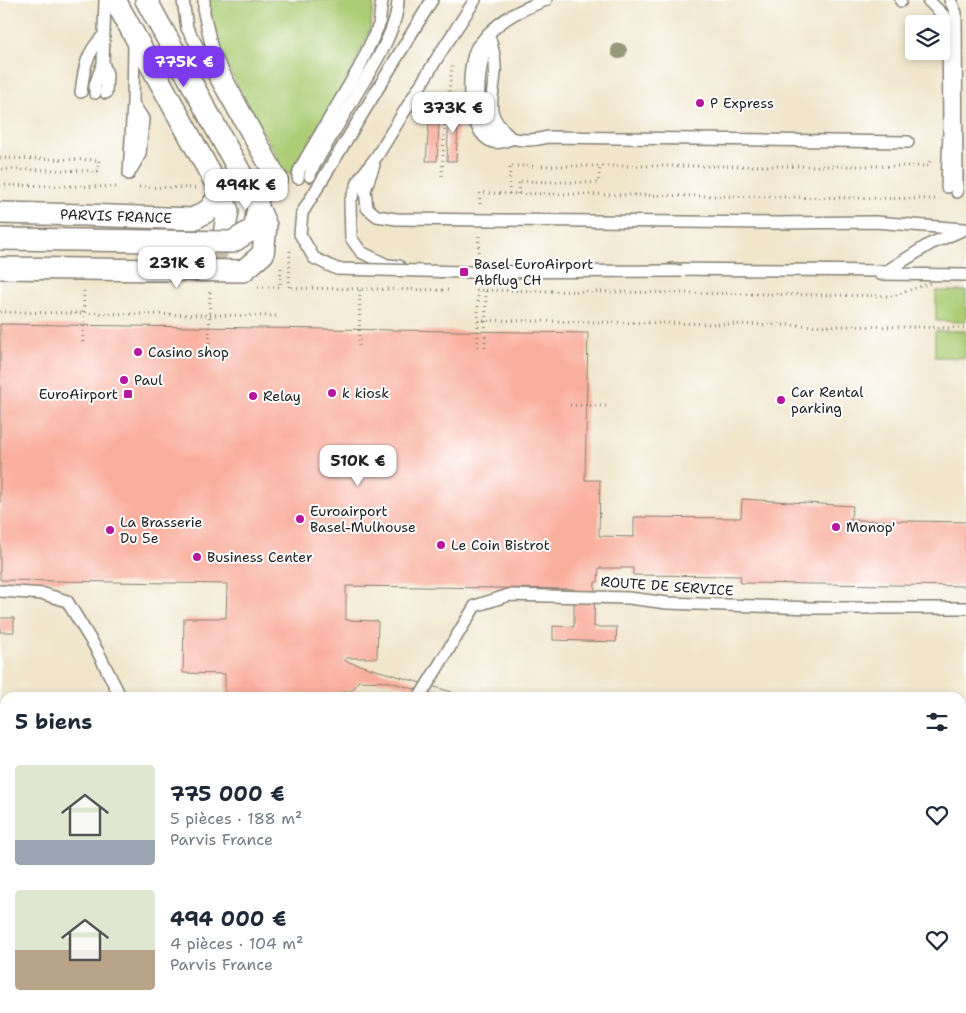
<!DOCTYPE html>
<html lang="fr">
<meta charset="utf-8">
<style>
:root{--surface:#fff;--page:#f2f2f3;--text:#1f2937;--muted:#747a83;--accent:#7c3aed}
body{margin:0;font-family:"Shantell Sans",sans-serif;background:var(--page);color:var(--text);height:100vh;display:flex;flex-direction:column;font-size:19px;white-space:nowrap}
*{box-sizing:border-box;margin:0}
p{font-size:16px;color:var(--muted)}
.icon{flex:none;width:28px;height:28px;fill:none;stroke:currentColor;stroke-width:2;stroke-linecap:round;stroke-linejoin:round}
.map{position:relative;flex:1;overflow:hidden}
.side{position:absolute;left:0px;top:692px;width:966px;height:321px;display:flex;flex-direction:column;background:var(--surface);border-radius:15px 15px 0 0;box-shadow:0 2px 8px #0003}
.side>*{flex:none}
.controls{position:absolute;left:905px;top:15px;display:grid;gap:10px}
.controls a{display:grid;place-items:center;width:45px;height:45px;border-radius:5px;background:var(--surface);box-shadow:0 2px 8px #0003;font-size:25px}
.price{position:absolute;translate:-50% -42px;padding:0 11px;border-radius:10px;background:#fff;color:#222;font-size:16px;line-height:32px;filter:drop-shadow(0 1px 2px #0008)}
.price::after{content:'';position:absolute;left:50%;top:30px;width:15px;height:11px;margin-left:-8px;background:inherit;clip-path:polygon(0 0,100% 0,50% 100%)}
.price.on{background:var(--accent);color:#fff}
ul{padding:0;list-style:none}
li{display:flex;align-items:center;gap:15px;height:125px;padding:0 15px}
li span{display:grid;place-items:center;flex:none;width:140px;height:100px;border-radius:5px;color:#555}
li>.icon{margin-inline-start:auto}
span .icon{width:60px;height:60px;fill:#fffc;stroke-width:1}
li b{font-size:21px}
h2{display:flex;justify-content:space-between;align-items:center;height:60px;padding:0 15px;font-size:21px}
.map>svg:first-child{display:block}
</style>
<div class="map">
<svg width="966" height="1013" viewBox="0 0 966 1013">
<rect width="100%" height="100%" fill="#fff"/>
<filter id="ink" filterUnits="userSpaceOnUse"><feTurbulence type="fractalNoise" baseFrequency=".02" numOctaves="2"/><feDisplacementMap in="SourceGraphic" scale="10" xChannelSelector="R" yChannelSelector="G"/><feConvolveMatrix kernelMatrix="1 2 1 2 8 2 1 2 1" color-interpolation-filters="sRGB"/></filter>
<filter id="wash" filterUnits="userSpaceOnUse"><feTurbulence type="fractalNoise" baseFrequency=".0096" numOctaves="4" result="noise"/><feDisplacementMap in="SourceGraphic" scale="20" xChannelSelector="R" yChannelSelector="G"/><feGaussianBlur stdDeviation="1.12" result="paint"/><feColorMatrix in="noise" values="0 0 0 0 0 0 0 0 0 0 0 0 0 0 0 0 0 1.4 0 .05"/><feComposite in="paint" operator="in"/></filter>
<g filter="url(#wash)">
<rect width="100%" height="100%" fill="#f1e6cc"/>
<path fill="#accd76" stroke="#647449" d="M209,0h165l-4,30 -16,36 -64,108 -7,-2 -7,-17 -59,-107 -5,-14z
M936,291h30v31l-30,-1z
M935,331h31v27l-31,-1z"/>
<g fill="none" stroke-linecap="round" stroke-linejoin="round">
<path stroke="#868174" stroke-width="58" d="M961,945h5
M829,1013l2,-4"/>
</g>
<g id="blocks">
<path fill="#f9af9e" d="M430,107h10l-3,54h-11z
M449,108h10l-3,53h-9z
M0,324l588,9 -3,147h15l-1,56 35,1v-20l107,1 1,-19 111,7 -3,14 116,2 -1,64 -225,-3 1,-7 -108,-1v-7h-34l-1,14h-3l-1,45h23l-1,15 -63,-2v-14l21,1v-38l-228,-3v34l32,1 -1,37h-32v3l107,31 -2,6h-5l-55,-16 -32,-1 -4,8 -3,2h-7v7h-119v-24l-42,-1 1,-55h42l1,-34 -227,-4z
M0,618h14v14h-14z
M230,1009h92v4h-92z"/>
</g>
</g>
<g filter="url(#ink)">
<use href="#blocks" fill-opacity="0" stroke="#868174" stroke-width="1"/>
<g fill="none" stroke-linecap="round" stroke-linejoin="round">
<path stroke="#c6bea9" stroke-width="21" stroke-dasharray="21 11" stroke-linecap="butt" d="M178,266h15l24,-13 7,-19"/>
<g stroke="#868174" stroke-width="14">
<path id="lane" d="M183,0l4,28 79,140 3,11
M204,0v13l9,40 69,126
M901,0v1
M928,0l20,20 1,111 -2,56
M950,0l6,13 1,179
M489,34c-9,31 -24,91 17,103 15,4 28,4 42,0l360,5
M489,36c4,12 7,25 6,38 -3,31 -11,39 15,63
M402,49l30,-49
M103,63l4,11 -1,19
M81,92c3,-24 5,-39 23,-57
M95,93v-8l8,-22 2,-63
M511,139c-5,2 -13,5 -18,3 -28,-9 -27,-75 -16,-95 3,-4 7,-8 10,-12 20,-20 34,-25 59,-35
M374,165l-9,25 2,18 10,8 19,3 381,4 98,-1 88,7
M131,170l9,-16 3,-35 -10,-16
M129,174l4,-71 1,-62
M310,176l2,-7c15,-25 29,-49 44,-74 15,-26 42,-65 42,-95
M298,178l1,-7 7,-13 53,-90 20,-43 3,-25
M399,266l-12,-1 -26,-13 -10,-14 -1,-36 10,-24 17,-22 62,-101 36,-55
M672,269l215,2 43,-27 35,-15
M880,274l86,1
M0,591l44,3 23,7 31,51 23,46
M419,698l56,-92 34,-11 120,3 38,5 144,5h155
M158,1009l1,4
M386,1013l2,-4"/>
</g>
<g stroke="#868174" stroke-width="24">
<path id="street" d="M115,0l106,193 7,18 -4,23
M146,0l27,49
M0,213l85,2 108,4 16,-9 12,-17"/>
</g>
<path stroke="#868174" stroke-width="3" stroke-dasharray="1 4" stroke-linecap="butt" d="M0,158l99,2 -1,11 -98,-2
M442,176l2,-39 8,-71
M0,185l118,2
M139,187l56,1
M509,194l1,-28h418l2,-5
M518,194l1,-13 79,2 2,-16
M480,204v-11l457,6
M478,257l1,-21
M258,287h22l1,-21
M0,312l279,4
M478,320l488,8
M359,346l1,-60
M478,347v-59
M485,347l1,-59
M570,405l37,1"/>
<use href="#lane" stroke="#fff" stroke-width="11"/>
<use href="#street" stroke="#fff" stroke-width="21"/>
<g stroke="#868174" stroke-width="14" stroke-linecap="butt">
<path id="lane-bridge" d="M402,49l-100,164 -2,21 14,24 23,11 127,3 218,-1"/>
</g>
<g stroke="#868174" stroke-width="24" stroke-linecap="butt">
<path id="street-bridge" d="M0,239l232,3 23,-14 3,-23 -85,-156
M0,268l243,3 20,-17 3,-28 -6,-14"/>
</g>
<path stroke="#868174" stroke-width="3" stroke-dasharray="1 4" stroke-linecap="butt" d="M290,251l-1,37 163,2
M476,290l417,6 40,-14
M83,342l1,-52
M209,343l1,-52"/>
<use href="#lane-bridge" stroke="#fff" stroke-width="11"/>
<use href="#street-bridge" stroke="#fff" stroke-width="21"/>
</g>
<circle fill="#97997d" cx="619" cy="51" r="8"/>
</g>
<g fill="#b5179e" stroke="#fff" stroke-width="2">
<circle cx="700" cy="103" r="5"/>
<rect x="459" y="267" width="10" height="10" rx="2.5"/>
<circle cx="138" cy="352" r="5"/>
<circle cx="124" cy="380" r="5"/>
<circle cx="332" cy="393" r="5"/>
<rect x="123" y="389" width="10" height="10" rx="2.5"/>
<circle cx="253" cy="396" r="5"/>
<circle cx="781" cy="400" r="5"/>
<circle cx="300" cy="519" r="5"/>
<circle cx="836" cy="527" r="5"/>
<circle cx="110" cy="530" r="5"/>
<circle cx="441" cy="545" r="5"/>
<circle cx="197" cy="557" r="5"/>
</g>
<g text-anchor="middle" stroke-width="4" stroke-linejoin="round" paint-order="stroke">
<g font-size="14" fill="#1c1c1c" stroke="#fff" text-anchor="start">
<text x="710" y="108">P Express</text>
<text x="474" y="269">Basel EuroAirport<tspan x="474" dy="16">Abflug CH</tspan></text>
<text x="148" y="357">Casino shop</text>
<text x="134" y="385">Paul</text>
<text x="791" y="397">Car Rental<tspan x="791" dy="16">parking</tspan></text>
<text x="342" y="398">k kiosk</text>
<text x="118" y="399" text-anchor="end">EuroAirport</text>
<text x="263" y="401">Relay</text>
<text x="310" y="516">Euroairport<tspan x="310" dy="16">Basel-Mulhouse</tspan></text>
<text x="120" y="527">La Brasserie<tspan x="120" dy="16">Du 5e</tspan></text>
<text x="846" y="532">Monop'</text>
<text x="451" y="550">Le Coin Bistrot</text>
<text x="207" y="562">Business Center</text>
</g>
<g font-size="14" fill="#1c1c1c" stroke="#fff">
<text transform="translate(116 216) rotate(2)" y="5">PARVIS FRANCE</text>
<text transform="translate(667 586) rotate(4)" y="5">ROUTE DE SERVICE</text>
</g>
</g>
</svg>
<div class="controls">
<a><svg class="icon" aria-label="layers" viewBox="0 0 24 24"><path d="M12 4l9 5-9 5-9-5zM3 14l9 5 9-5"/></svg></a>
</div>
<b class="price on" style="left:184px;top:88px">775K €</b>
<b class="price" style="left:453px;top:134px">373K €</b>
<b class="price" style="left:246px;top:211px">494K €</b>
<b class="price" style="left:177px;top:289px">231K €</b>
<b class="price" style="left:358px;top:487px">510K €</b>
<section class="side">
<h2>5 biens<svg class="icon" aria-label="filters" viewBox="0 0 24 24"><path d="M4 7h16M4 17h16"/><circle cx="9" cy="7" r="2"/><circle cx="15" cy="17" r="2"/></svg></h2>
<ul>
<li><span style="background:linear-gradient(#dfe7d0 75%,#9aa5b1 0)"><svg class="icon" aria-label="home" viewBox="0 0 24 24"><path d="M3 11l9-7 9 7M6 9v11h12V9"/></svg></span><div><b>775 000 €</b><p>5 pièces · 188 m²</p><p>Parvis France</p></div><svg class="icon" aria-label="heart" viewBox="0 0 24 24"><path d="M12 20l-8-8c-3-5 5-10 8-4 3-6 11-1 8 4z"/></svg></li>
<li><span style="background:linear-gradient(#dfe7d0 60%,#b9a48a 0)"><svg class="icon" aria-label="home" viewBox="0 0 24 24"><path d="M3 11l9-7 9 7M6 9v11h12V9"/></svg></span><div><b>494 000 €</b><p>4 pièces · 104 m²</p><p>Parvis France</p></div><svg class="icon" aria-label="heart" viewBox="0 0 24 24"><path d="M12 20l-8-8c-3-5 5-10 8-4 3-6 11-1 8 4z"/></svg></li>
</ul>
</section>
</div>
